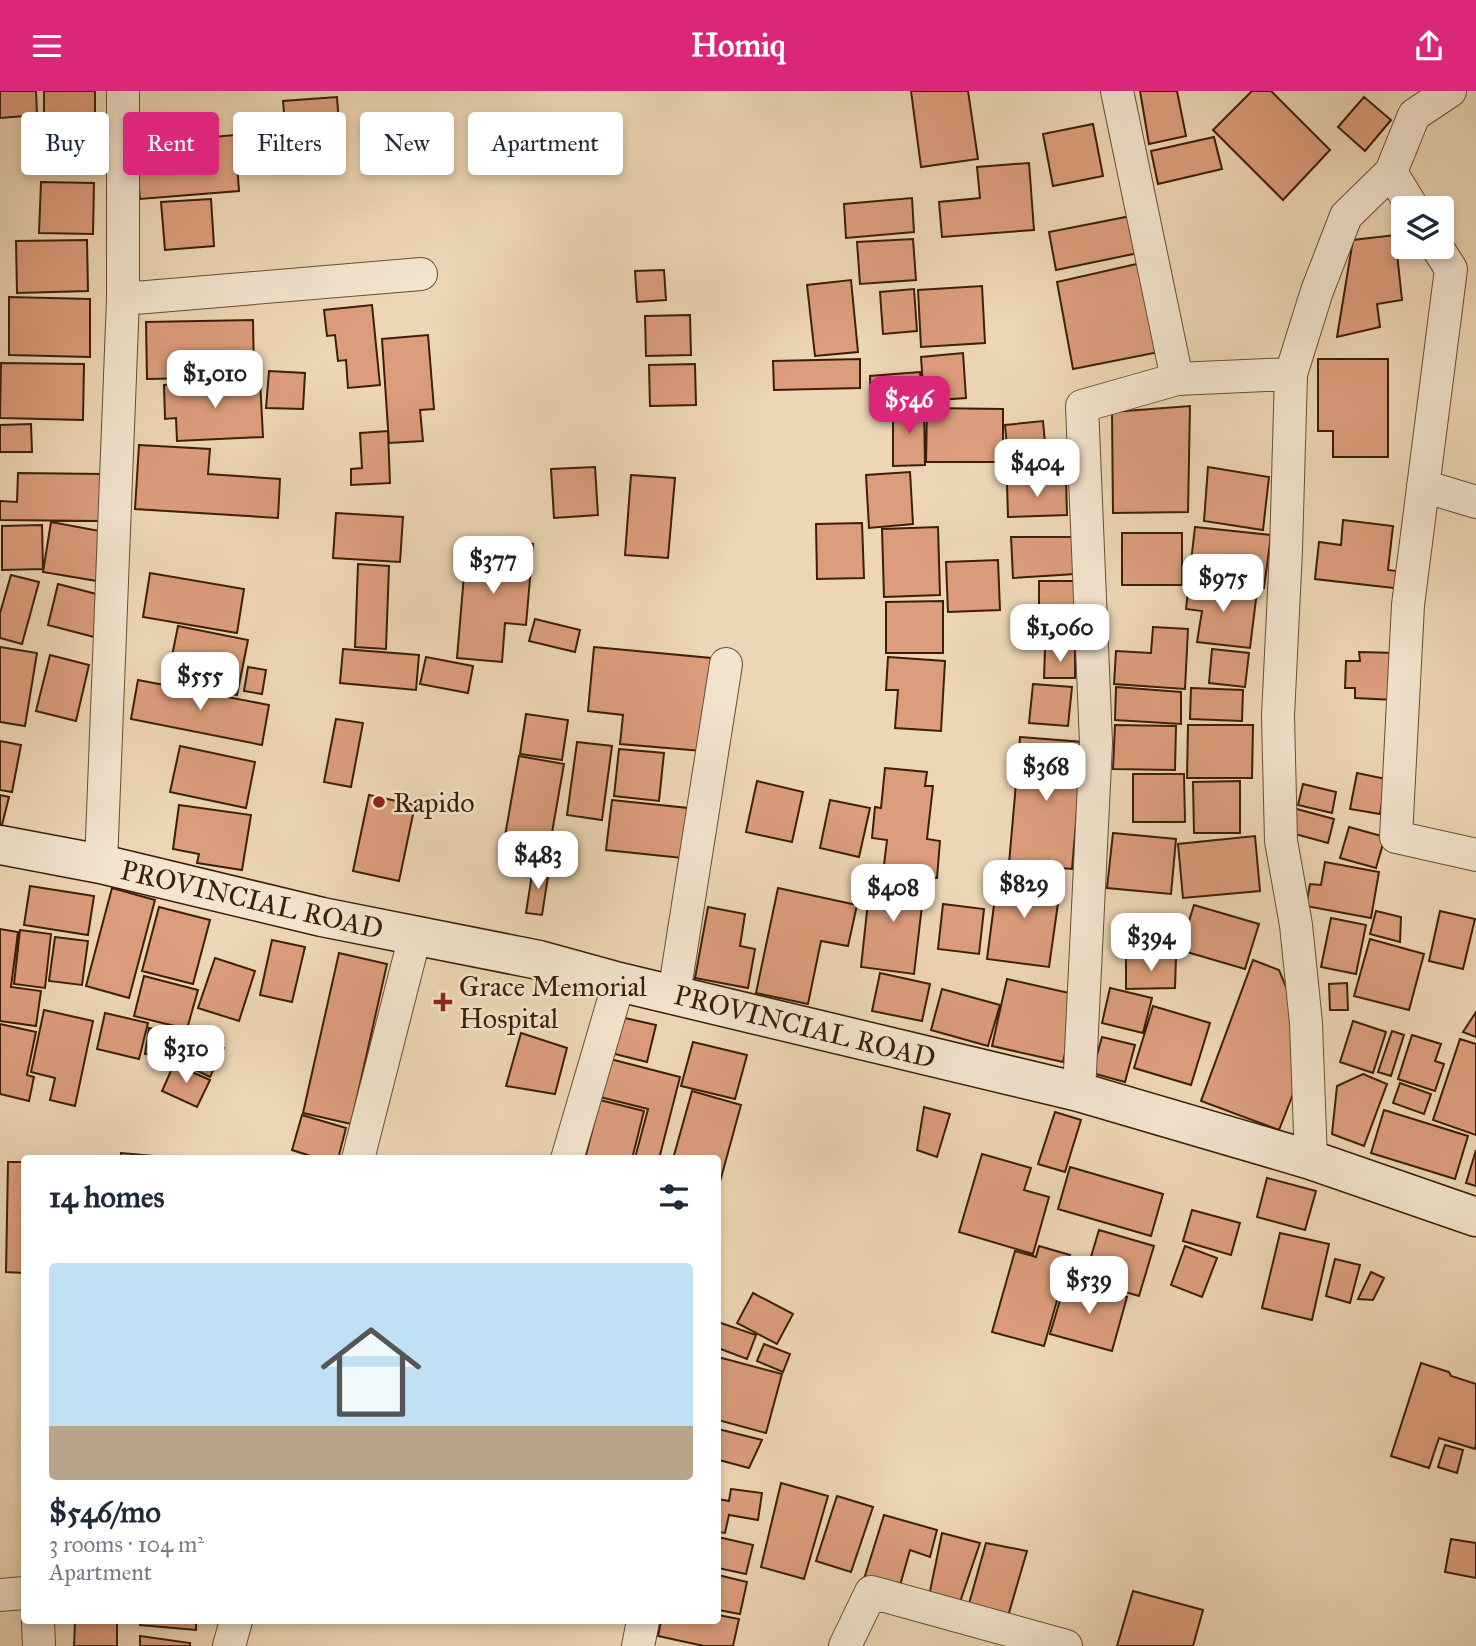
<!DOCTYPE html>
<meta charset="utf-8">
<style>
:root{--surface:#fff;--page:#f2f2f3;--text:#1f2937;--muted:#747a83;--accent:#db2777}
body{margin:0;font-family:"IM FELL Great Primer",serif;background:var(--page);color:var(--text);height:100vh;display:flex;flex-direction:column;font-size:26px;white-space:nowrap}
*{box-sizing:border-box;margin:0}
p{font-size:23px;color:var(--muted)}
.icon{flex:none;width:38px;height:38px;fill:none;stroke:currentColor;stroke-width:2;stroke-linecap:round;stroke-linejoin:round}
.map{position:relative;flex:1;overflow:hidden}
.panel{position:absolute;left:21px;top:1064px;width:700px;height:469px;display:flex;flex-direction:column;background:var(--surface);border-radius:7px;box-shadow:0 4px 10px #0003}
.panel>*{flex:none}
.top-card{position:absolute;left:21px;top:21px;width:700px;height:63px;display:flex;gap:14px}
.fabs{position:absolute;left:1391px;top:105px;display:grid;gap:14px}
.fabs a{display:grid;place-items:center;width:63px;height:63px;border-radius:7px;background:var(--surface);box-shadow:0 4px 10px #0003;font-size:35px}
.price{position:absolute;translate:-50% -60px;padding:0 16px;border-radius:14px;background:#fff;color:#222;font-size:23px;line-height:46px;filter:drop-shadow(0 2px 4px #0008)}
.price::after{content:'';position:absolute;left:50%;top:42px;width:21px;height:16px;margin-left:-10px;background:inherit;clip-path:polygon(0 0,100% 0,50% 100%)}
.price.current{background:var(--accent);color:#fff}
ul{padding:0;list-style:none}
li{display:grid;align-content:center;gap:14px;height:371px;padding:0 28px}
li span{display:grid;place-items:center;height:217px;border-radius:7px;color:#555}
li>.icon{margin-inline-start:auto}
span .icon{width:126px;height:126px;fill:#fffc;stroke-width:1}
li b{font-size:30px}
h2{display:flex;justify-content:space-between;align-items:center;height:84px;padding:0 28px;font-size:30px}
.tag{padding:0 24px;border-radius:7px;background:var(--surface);box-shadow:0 4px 10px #0003;font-size:24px;line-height:63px}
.tag.current{background:var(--accent);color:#fff}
header{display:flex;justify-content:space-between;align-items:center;height:91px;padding:0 28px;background:var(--accent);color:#fff;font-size:32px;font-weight:800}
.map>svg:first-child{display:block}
</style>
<header><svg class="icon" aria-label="menu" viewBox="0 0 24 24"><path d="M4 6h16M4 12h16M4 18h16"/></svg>Homiq<svg class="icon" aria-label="share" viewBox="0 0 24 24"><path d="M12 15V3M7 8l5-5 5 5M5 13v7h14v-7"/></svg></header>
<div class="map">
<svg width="1476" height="1555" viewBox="0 0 1476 1555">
<rect width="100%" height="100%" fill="#edd6b5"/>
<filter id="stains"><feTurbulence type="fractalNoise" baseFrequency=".00286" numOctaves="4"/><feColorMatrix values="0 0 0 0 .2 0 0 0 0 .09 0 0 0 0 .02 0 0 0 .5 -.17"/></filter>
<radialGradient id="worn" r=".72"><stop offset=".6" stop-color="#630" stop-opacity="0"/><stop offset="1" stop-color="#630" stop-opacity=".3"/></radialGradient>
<path fill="#dc9d7c" stroke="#3c1f08" stroke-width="2" d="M0,0h36l1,24 -37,3z
M44,0h51v25l-51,-1z
M911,0h57l10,68 -57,8z
M1140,0h37l9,45 -37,8z
M1252,0h19l59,59 -47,50 -70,-70z
M337,6l5,68 -53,5 -6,-69z
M1364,6l27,23 -26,31 -27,-24z
M45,29l48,1 -1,49h-48z
M1093,33l10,52 -50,10 -10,-52z
M235,44l4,56 -99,8 -4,-43 9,-1 -1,-12z
M1214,46l8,32 -64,15 -7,-33z
M1029,72l5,67 -92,7 -3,-35 41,-4 -3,-31z
M41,91l53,1 -1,51 -54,-1z
M912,107l2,34 -68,6 -2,-34z
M211,108l3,47 -49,4 -4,-48z
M1136,124l7,37 -87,18 -7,-38z
M1395,144l7,65 -25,4 3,23 -43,10 16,-97z
M913,148l3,41 -56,4 -3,-42z
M87,149l1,51 -71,2 -1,-52z
M1141,172l18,89 -86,17 -16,-87z
M664,179l2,30 -29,2 -2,-31z
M851,189l7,72 -43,4 -8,-71z
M982,195l3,57 -64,4 -3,-57z
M914,198l3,42 -34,3 -3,-42z
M9,206l81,2v58l-81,-2z
M372,214l8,80 -32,3 -2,-28 -8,1 -3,-26 -8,1 -3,-26z
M690,224l1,40 -45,1 -1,-40z
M253,229l1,57 -107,2 -1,-57z
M428,244l6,74 -14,1 3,31 -34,2 -7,-104z
M963,262l3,45 -42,3 -3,-44z
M860,268v29l-86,2 -1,-29z
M1318,268h70v98h-55v-26h-15z
M1,272l83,1 -1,56 -83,-2z
M695,273l1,41 -46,1 -1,-41z
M269,280l36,2 -2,36 -37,-1z
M920,281l3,29 -52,3 -1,-28z
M260,289l3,57 -86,4 -1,-23 -11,1 -1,-34z
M924,315l1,59 -32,1v-59z
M1190,315l-2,106 -75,1 -1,-101z
M927,317l76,1v53h-77z
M1043,330l5,55 -38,3 -5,-54z
M31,333l1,28h-32v-27z
M388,340l2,52 -39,2v-16l11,-1 -2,-35z
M139,354l71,4 -2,25 72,5 -2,39 -143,-9z
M595,376l3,48 -44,3 -3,-49z
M1208,376l61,10 -6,53 -59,-9z
M910,381l3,52 -44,4 -3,-53z
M18,382l85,1 -1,47 -102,-1v-19l17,1z
M631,384l44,3 -7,80 -43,-3z
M1066,389l1,35 -59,2 -1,-33z
M336,422l67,4 -3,45 -67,-4z
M1343,429l50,6 -5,44 16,2 -2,17 -87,-10 4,-37 22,3z
M51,431l54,10 -8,49 -54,-9z
M862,432l2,55 -47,1 -1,-55z
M42,434l1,44 -41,1v-44z
M938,436l2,68 -56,2 -2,-68z
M1195,436l76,8 -7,53 -75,-9z
M1122,442h60v52h-60z
M1011,446h62l2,37 -62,4z
M467,448l66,5 -7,81 -21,-2 -3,39 -45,-4z
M998,469l2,50 -52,2 -2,-50z
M358,473l31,2 -3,83 -31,-2z
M150,482l94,16 -7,44 -94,-16z
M11,484l28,7 -17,62 -22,-6v-25z
M1039,490h40l1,25 -41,1z
M1189,492l68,8 -7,57 -53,-6 5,-31 -16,-2z
M58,493l46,12 -10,41 -46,-12z
M943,510v52h-57v-51z
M1067,519l2,35 -40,1 -1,-35z
M535,528l45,11 -5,22 -46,-11z
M178,535l70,14 -11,55 -70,-14z
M1153,536l35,2 -3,60 -71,-5 2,-33 35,2z
M0,556l37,6 -12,73 -25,-4z
M594,556l117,11 -9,93 -82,-7 3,-29 -35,-4z
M343,558l76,6 -3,35 -76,-7z
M1045,558h30v29h-31z
M1212,558l37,4 -4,34 -36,-4z
M1359,561l38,1 -3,47 -39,-2v-10h-10l1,-27h14z
M50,564l39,10 -13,56 -40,-10z
M426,566l47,9 -5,27 -48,-9z
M888,566l57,4 -4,70 -46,-3 3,-38h-12z
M248,576l18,3 -4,24 -18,-3z
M138,589l131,25 -7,40 -131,-26z
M1033,593l39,3 -4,39 -39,-3z
M1116,596l65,5v32l-66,-4z
M1191,597l52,2 -1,31 -52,-2z
M526,623l42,6 -6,40 -42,-6z
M336,628l27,4 -12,64 -27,-5z
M1115,634l61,1 -1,44 -62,-1z
M1188,634h65l-1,53h-65z
M1020,646l63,5 -11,127 -63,-5z
M0,650l21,4 -9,47 -12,-2z
M577,651l35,4 -10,74 -35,-5z
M180,655l75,16 -9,46 -76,-16z
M619,658l45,4 -5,48 -45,-5z
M519,665l45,8 -14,80 -45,-8z
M885,677l42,4 -2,14h8l-6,53 13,2 -3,37 -54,-5 4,-33 -15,-2 3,-31 6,1z
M1357,682l29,6 -6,35 -30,-5z
M1133,683h51l1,48h-52z
M757,690l46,11 -11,50 -46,-10z
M1240,690v52h-46l-1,-51z
M1303,693l33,8 -4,21 -34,-8z
M0,704l9,2 -7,28 -2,-1z
M369,704l46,10 -16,76 -46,-10z
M612,709l76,8 -6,50 -76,-8z
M830,709l40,8 -11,49 -39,-9z
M179,714l72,10 -9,55 -45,-7 2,-9 -26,-5z
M1293,717l41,11 -6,24 -33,-9z
M1349,736l36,10 -9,31 -36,-10z
M1113,742l63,6 -5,55 -64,-6z
M1255,745l5,55 -77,7 -5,-54z
M1325,771l54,10 -8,46 -65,-12 4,-22 11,1z
M533,777l16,2 -7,45 -16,-2z
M871,783l54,6 -11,94 -53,-7z
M998,783l63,8 -12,85 -62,-8z
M30,795l64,10 -6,39 -64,-10z
M112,797l43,12 -26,98 -43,-12z
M778,797l79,17 -9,41 -27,-5 -13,63 -52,-11z
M943,813l41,5 -5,45 -41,-5z
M1194,814l65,19 -14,45 -65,-19z
M159,816l51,13 -17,64 -51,-13z
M708,816l37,7 -5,32 15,3 -7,39 -53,-10z
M1376,820l25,6 -1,25 -30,-8z
M1440,820l35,8 -12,50 -34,-8z
M1331,827l35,7 -10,49 -35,-7z
M0,838l18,3 -7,55 30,4 -5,35 -36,-5z
M20,839l31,4 -6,54 -31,-4z
M55,846l33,4 -6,44 -33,-4z
M1370,848l54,15 -15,56 -55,-14z
M272,849l33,7 -13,55 -32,-7z
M339,862l48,11 -36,160 -48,-11z
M1126,866h50l-1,31 -49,1z
M215,867l40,13 -16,50 -41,-13z
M1253,869l26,10 23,55 3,38 -26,67 -78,-29z
M880,882l50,11 -8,37 -50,-10z
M144,885l54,14 -11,39 -53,-13z
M1007,888l71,16 -15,67 -71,-16z
M1347,892l1,27h-18l-1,-26z
M1110,897l42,10 -9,35 -41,-10z
M942,898l58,16 -12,41 -57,-16z
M1153,915l57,17 -19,62 -57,-17z
M44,919l49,11 -18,85 -25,-6 5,-22 -24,-6z
M1476,921v25l-13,-5z
M105,922l43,10 -9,36 -42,-10z
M616,925l40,9 -9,37 -40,-10z
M1353,930l33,11 -13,41 -33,-11z
M0,933l36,8 -9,43 7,2 -5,24 -29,-7z
M149,937l29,6 -4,25 -29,-5z
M1392,940l12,4 -13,41 -13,-4z
M194,942l30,15 -14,29 -31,-15z
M521,942l46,15 -12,46 -49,-8z
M1412,944l29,9 -6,17 9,3 -9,27 -37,-12z
M1102,946l33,8 -10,37 -33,-9z
M1460,948l16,5v91l-43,-15z
M693,951l54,13 -12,44 -54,-13z
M610,968l70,18 -21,82 -24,-1 13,-49 -48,-12z
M174,973l36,16 -13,27 -35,-16z
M1363,983l24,10 -23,62 -32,-12 5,-48z
M1400,992l31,11 -7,20 -31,-11z
M692,1000l49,14 -23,84v-30h-45z
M600,1009l44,11 -12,48h-47z
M924,1016l26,7 -13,43 -20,-7z
M1384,1019l84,26 -13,43 -84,-26z
M1055,1021l26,8 -16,52 -27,-8z
M302,1024l44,13 -8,31h-18l-28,-9z
M1476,1059v36l-10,-3z
M121,1062l45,4 -1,2h-44z
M982,1063l49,14 -7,22 25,7 -16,57 -74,-22z
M8,1071h16v111l-18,-1z
M1070,1076l93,27 -12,42 -93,-27z
M1267,1087l49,13 -11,39 -48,-13z
M1192,1119l48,13 -9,32 -48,-14z
M1099,1139l55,16 -15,50 -55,-16z
M1280,1142l49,11 -17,76 -50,-12z
M1039,1155l31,9 -26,91 -52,-14 23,-81 21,6z
M1185,1155l32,12 -15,39 -31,-12z
M1335,1168l25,6 -10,38 -24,-7z
M1371,1181l13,6 -11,22 -15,-1z
M1066,1189l61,17 -15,54 -62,-17z
M753,1202l40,21 -16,30 -40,-21z
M718,1231l38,13 -9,24 -29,-11z
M764,1253l26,10 -7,18 -26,-11z
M718,1266l64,17 -16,59 -48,-13z
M1421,1272l28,9 2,4 25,8v60l-1,5 -36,-11 -10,30 -38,-12z
M718,1338l44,11 -13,28 -30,-8 -1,4z
M1445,1354l18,5 -6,23 -19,-6z
M781,1392l47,13 -24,83 -43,-12z
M731,1398l31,4 -4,27 -29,-5 -4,18 -7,-1v-33l11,2z
M837,1405l36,11 -22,65 -35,-11z
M884,1424l53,15 -7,27 -20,-7 -11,39 -35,-10z
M942,1442l38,10 -23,68 -29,-10z
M718,1446l35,8 -7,29 -28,-6z
M1451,1448l25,4v35l-31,-6z
M986,1452l41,8 -21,72 -39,-12z
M718,1484l29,7 -7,32 -22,-4z
M1133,1500l70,19 -10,36h-76z
M718,1524l21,4 -6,27h-29l-46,-10 3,-15h57z
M75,1530h42v25h-43z
M141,1530h55v9l-56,-5z
M140,1545l50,7v3h-50z"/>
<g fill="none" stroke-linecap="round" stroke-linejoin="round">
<g stroke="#684d33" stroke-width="34">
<path id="street" d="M1117,0l60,288
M1391,81l22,36
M1437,156l14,22 -43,336 -12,232 80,18
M123,208l298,-25
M1423,395l53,16
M101,773l22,-565v-208
M674,903l52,-330
M1079,1001l17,-349 -14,-337 95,-27 114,-5
M358,1068l57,-223
M567,1068l52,-177
M1311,1069l-5,-137 -10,-98 -15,-84 -3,-125 8,-166 5,-176 26,-83 29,-75 45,-44 23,-57 36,-24
M0,1504l24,-2
M38,1530l1,25
M229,1555l7,-25
M638,1555l5,-25
M845,1555l26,-54 195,54"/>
</g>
<g stroke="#3c1f08" stroke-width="41">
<path id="secondary" d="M0,754l101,19 221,53 217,43 80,22 460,110 232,68 165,57"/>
</g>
<use href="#street" stroke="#f3e4cf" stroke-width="32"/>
<use href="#secondary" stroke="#f3e4cf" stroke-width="38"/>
</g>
<g fill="#8f2418" stroke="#f3e4cf" stroke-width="2.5">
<circle cx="379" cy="711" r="7"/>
<path d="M439.5 900.5h7v7h7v7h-7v7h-7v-7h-7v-7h7z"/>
</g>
<g text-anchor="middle" stroke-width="5" stroke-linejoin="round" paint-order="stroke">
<g font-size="28" fill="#3c1f08" stroke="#f3e4cf" text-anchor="start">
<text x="393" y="721">Rapido</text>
<text x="459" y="905">Grace Memorial<tspan x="459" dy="32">Hospital</tspan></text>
</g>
<g font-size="28" fill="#3c1f08" stroke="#f3e4cf">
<text transform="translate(252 808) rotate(13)" y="10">PROVINCIAL ROAD</text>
<text transform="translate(805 935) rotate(14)" y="10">PROVINCIAL ROAD</text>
</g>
</g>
<rect width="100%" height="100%" filter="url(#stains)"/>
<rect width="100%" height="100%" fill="url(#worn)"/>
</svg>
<div class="fabs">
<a><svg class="icon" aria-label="layers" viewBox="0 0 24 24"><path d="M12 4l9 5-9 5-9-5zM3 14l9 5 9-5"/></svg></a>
</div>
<b class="price" style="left:215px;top:319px">$1,010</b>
<b class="price current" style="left:909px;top:345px">$546</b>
<b class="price" style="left:1037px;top:408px">$404</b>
<b class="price" style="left:493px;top:505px">$377</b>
<b class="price" style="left:1223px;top:523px">$975</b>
<b class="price" style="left:1060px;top:573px">$1,060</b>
<b class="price" style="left:200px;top:621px">$555</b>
<b class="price" style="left:1046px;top:712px">$368</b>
<b class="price" style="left:538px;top:800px">$483</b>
<b class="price" style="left:1024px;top:829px">$829</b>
<b class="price" style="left:893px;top:833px">$408</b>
<b class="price" style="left:1151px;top:882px">$394</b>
<b class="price" style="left:186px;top:994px">$310</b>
<b class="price" style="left:1089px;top:1225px">$539</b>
<div class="top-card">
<a class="tag">Buy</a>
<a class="tag current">Rent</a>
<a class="tag">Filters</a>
<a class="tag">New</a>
<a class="tag">Apartment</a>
</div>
<section class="panel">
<h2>14 homes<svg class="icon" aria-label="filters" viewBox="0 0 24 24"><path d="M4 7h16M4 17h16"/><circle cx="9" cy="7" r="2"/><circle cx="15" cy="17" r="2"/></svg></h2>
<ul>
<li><span style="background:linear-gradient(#bfe0f5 75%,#b9a48a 0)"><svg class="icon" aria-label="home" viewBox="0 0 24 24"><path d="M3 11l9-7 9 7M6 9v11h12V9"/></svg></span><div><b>$546/mo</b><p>3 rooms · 104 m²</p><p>Apartment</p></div></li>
</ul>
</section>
</div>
